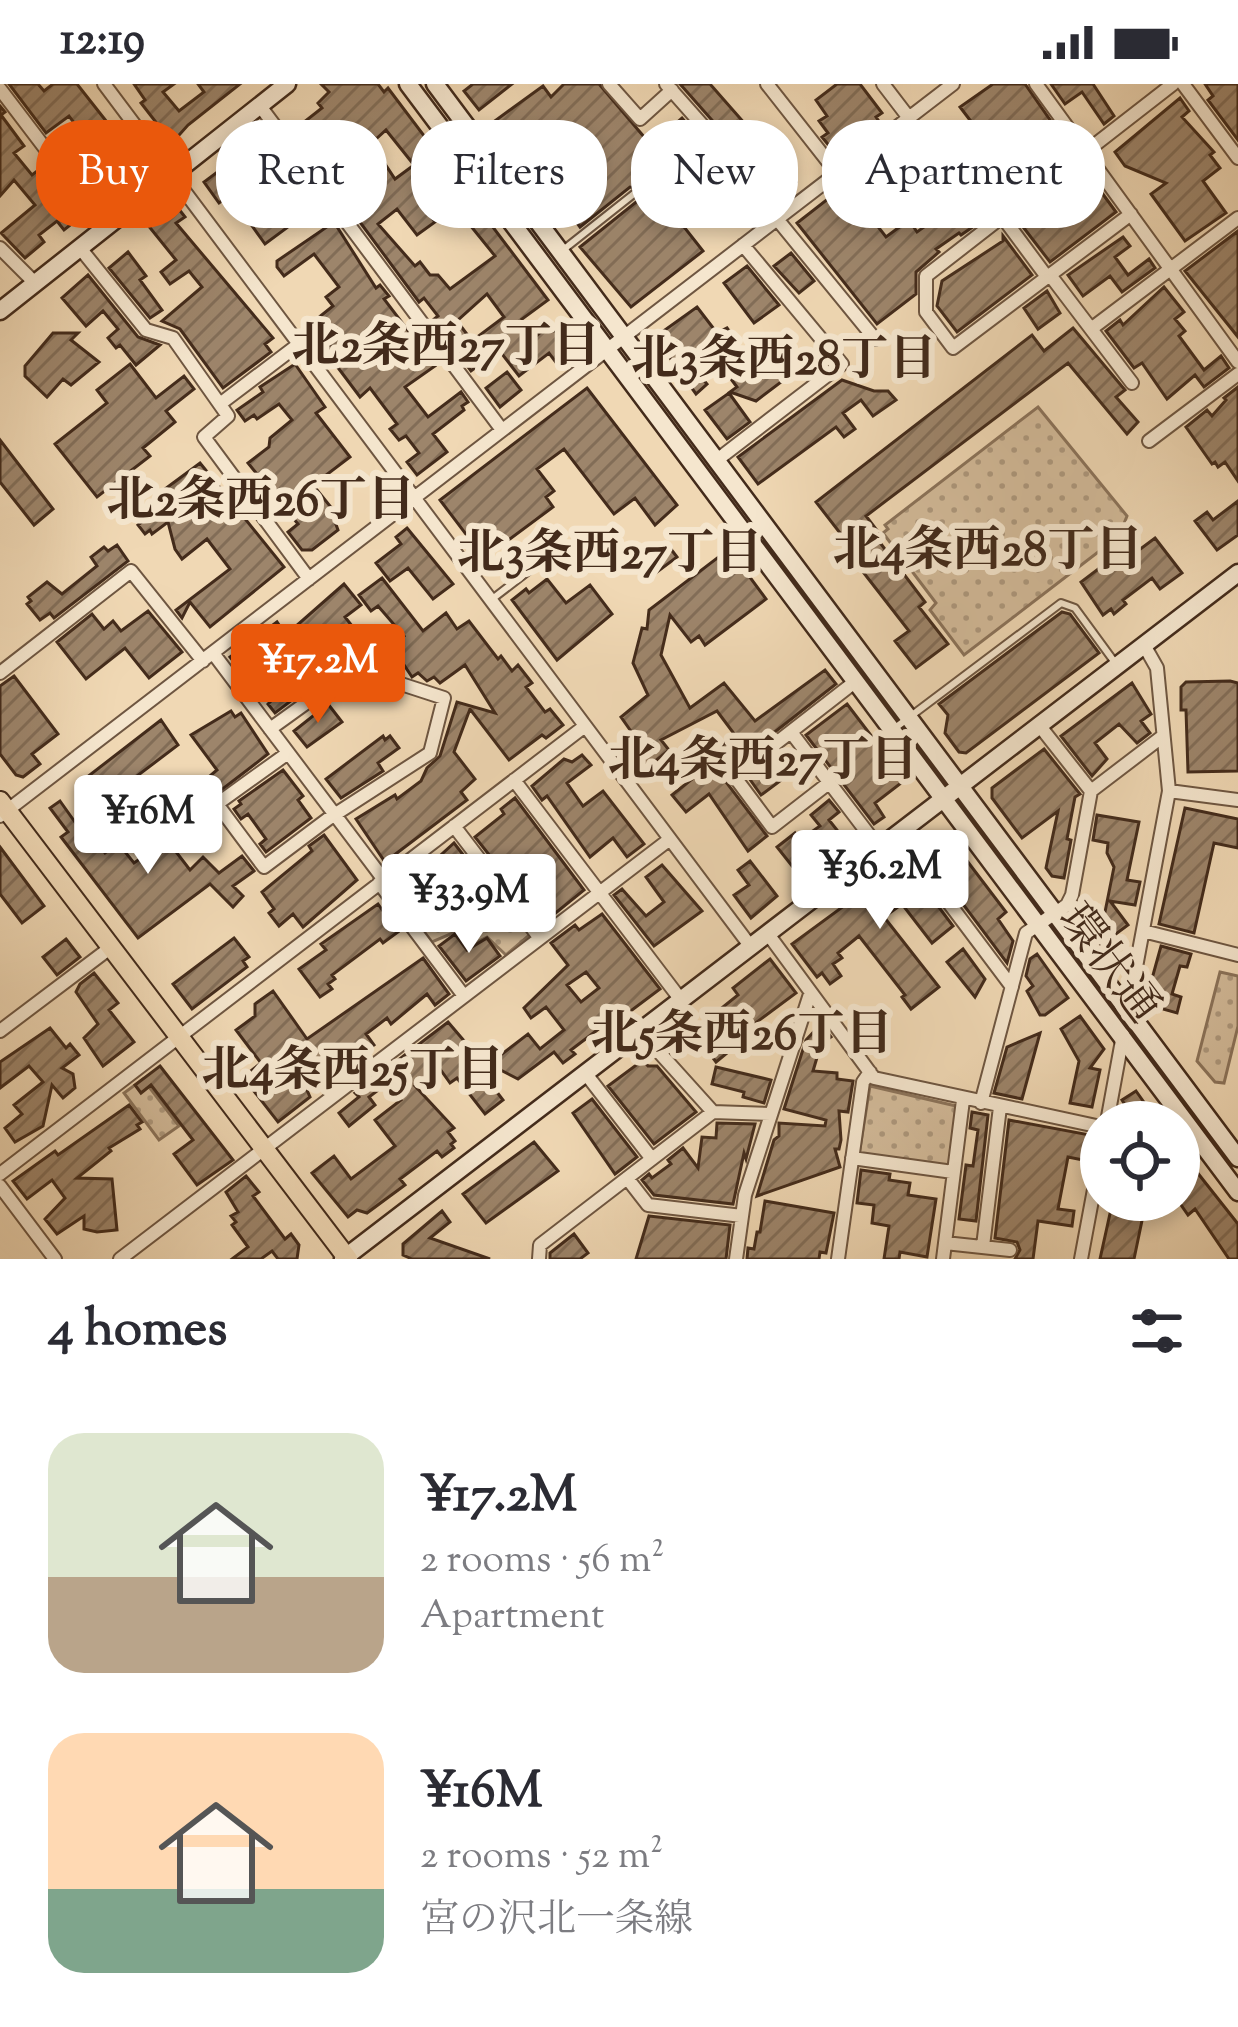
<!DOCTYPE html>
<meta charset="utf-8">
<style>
:root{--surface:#fff;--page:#f2f2f3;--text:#2b2b33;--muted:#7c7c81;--accent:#ea580c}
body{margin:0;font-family:"Sorts Mill Goudy","Noto Serif JP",serif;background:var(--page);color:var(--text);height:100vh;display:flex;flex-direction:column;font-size:45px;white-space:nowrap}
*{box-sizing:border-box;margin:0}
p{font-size:39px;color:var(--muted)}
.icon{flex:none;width:66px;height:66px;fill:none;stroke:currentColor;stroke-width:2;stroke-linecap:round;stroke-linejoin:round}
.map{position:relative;height:1175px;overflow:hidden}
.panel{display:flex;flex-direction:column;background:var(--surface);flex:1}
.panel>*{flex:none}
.banner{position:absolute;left:36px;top:36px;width:1167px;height:108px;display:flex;gap:24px}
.tools{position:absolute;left:1080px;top:1017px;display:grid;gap:24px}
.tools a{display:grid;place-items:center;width:120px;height:120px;border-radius:50%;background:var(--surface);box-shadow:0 6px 18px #0003;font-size:60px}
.price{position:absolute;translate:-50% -102px;padding:0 27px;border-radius:12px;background:#fff;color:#222;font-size:39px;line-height:78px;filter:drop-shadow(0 3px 6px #0008)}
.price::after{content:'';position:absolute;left:50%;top:72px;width:36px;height:27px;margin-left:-18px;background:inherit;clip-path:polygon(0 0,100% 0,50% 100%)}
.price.on{background:var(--accent);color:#fff}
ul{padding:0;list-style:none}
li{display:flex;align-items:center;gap:36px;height:300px;padding:0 48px}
li span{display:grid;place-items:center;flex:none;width:336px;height:240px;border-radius:36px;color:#555}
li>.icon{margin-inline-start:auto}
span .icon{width:144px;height:144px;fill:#fffc;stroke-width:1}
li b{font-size:51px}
h2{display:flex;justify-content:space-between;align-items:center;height:144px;padding:0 48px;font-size:51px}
.chip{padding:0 42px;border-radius:48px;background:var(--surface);box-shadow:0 6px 18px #0003;font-size:42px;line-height:108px}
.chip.on{background:var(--accent);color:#fff}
.status{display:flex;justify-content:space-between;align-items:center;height:84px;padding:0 60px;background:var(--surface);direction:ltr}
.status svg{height:33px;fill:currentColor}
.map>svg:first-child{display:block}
</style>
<div class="status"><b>12:19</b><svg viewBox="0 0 49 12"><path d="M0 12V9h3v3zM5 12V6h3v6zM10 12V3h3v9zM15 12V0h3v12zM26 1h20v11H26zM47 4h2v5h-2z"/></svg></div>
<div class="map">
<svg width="1238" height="1175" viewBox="0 0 1238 1175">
<defs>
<pattern id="green-dots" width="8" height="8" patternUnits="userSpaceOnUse" patternTransform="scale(3)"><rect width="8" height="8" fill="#d3bb9a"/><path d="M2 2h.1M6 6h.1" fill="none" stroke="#ad987d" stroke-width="1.8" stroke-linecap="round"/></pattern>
<pattern id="building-hatch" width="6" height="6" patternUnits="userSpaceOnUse" patternTransform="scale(3)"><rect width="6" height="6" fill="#9d856b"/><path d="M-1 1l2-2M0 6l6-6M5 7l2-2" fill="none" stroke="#826d57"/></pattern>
</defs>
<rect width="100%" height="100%" fill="#f0d8b4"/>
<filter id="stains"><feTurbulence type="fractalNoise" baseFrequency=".00167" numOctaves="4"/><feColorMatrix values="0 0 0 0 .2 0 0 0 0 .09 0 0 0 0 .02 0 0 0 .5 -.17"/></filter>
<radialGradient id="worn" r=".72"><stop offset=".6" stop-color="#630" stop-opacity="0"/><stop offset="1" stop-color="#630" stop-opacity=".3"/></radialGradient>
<path fill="url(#green-dots)" stroke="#8b735a" stroke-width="3" d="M1038,323l89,109 -8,20 -155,119 -34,-45 6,-7 -53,-70 5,-4 -3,-4z
M425,778l17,21 14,-10 44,20 33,39 -27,23 -19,-18 -18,9 -14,-14 -23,10 -37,-48 3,-11z
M1220,888l18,4v50l-14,57 -9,-1 -18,-21z
M143,995l36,47 -20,14 -35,-47z
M870,1002l86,20 -6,62 -91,-13z"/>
<path fill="url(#building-hatch)" stroke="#432b1b" stroke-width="3" fill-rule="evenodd" d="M9,0h29l6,7 9,-7h24l63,80 -23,16 -48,-64 -23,17z
M134,0h40l-11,8 16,19 25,-19 -6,-8h42l-52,41 -16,18 -31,-40 4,-3z
M321,0h57l6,8 4,-4 160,212 -26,19 13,18 7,-6h28l9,11 -2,8 -19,15 -9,-12 -30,23 -20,-26 -28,21 -38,-51 5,-4 -14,-18 -5,4 -68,-92 -1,-4 21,-16 -10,-12 22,-17 12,18 19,-14 -28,-35 -10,9 -4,-4 -33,26 11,13 -17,13 -20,-27 7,-5 -21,-29 23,-18 -4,-5 11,-11zM445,110l50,62 -45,33 -12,-14h-8l-10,-13 -5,4 -37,-42 19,-15 20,26 18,-13 -10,-13zM487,210l17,23 -32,24 -15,-20z
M473,0h39l-33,26 -15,-19z
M564,0h35l52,61 31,-27 43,49 -52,46 30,38 -72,56 -51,-60 60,-48 1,-10 -11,-2 -50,40 -11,-15 10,-14 -31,-41 -20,14 -36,-48 51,-37 8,11z
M680,0h30l86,98 -17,14z
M837,0h23l22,29 -6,4 2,3 -43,33 -13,-16 6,-4 -9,-12 8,-5 -11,-16z
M993,0h32l46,66 -11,8 -2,-3 -36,28 2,3 -11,9 -2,-3 -41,28 4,6 -13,9 -2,-2 -23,16 3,3 -23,20v22l-39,30 -80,-101 50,-39 7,9 26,-18 -7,-9 20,-17 4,6 9,-4 30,-26 11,13 -16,14 14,20 -38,34 -15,-17 -27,21 21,27 23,-17 8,12 24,-17 -3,-4 21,-18 -11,-16 24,-16 -17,-24 18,-13 -13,-17z
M1051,0h42l21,32 -10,8 -22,-32 -17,12z
M1205,0h33v56l-30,-40 5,-4z
M1180,14l9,13 -7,6 32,35 -4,3 10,13 -17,13 23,32 -41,28 -34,-47 15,-11 -41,-17 -10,-14z
M0,22l5,6 -4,3 23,31 -10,7 18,22 13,-10 38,50 -19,15 -7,-9 -18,14 5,7 -19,16 -24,-25 34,-28 -21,-25 -14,16z
M264,48l55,72 -54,40 -35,-49 -11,8 -15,-21 20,-15 27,36 27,-21 -29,-37z
M1078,96l7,9 9,-7 22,30 -66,50 -33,-43 30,-23 3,4z
M174,119l11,14 -9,6 97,115 -8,6 6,8 -48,36 -43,-59 -18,-8 40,-34 -13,-16 -19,13 -9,-12 15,-12 -29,-36z
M334,138l42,66 4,-3 9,11 -5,3 51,67 -30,21 23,30 33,-25 7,10 -6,4 2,4 -31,24 14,18 -30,23 -10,-13 12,-9 -13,-17 -7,4 -9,-11 7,-5 -27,-36 -10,9 -36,-48 6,-4 -17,-23 20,-16 -7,-9 13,-10 -25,-33 -30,22 -7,-9v-6z
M1238,147v106l-53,-66z
M1003,152l29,39 -75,57 -20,-26 5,-25 61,-40z
M1123,153l7,9 -15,11 13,18 21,-16 6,9 -33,24 -12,-16 -27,20 -15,-21z
M128,168l18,24 -6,4 22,30 -12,8 -41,-50z
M791,169l23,28 -15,12 -25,-27z
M747,182l32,39 -25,18 -30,-40z
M88,191l50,62 22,8 -24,20 -16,-20 -4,3 -8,-10 10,-9 -15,-18 -17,15 -24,-28z
M1164,203l20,25 -9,7 10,12 -6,5 25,34 17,-14 8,12 -25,19 -9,-12 -28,24 -25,-36 -8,5 -28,-37 14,-11 3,5z
M1047,207l13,22 -22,16 -14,-21z
M697,223l20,26 10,-5 9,12 -5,4 29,28 23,-20 14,18 -41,31 -26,-9 7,-5 -9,-12 4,-3 -13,-17 -23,16 11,13 -11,10 -41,-57z
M1073,244l52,62 -9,7 22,25 -11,12 -59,-71 -202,153 16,21 -4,3 47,62 -6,5 29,37 -32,24 -21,-27 14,-10 -49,-63 -5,3 -10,-13 9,-7 -38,-49 216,-167 12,16z
M53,249h25l-7,7 28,22 -28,23 -8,-6 -16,18 -22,-21v-10z
M130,280l26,34 28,-22 10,13 -28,22 9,11 -32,26 7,8 -53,41 -42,-53 52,-41 -10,-13z
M295,280l30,43 -9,6 34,44 -37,28 25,31 -4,3 4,11 -26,20h-10l-14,-18 10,-8 -50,-61 21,-16 1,-9 22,-18 -13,-16 -22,15 -3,-4 -9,6 -8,-11 26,-18 -3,-5z
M507,288l14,18 -21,17 -14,-19z
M842,296l32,11h14l8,9 -23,16 -12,-16 -18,13 12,16 -11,8 -8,-10 -78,57 -20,-27z
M1238,303v94l-13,-19 -7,5 -3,-5 -3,2 -26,-37 21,-17 5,6 14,-16 -2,-2z
M587,304l90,117 -22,20 -20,-27 -21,16 -50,-65 -27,20 17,22 -8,6 7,10 -69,51 -44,-58z
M729,309l21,29 -23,17 -22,-29z
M0,356l53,69 -19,16 -34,-43z
M200,379l84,104 -74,60 -20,-25 -8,16 -6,-8 54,-41 -23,-30 -25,20 -7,-10 -7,-27 -16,12 -2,-4 -5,4 -7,-9 6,-5 -4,-5 22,-16 -1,-7z
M1238,417v34l-21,15 -22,-29 12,-9 6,8z
M407,444l46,56 -20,15 -25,-31 -18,13 -14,-18 25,-19 -5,-7z
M1155,454l27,35 -22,16 -8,-11 -29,22 3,4 -12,10 -3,-5 -8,6 -22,-33 45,-34 5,8z
M667,460l10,13 -24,18 -10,-12z
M117,461l11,16 -74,57 -4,-5 -10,7 -13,-16 4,-3 -3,-4 19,-15 15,12 35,-28 -6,-9 13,-10 4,4z
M729,465l37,50 -61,46 -6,-9 -8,6 -21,-27 -9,40 29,53 34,-25 31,38 70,-51 11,14 -111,87 1,11 41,54 -19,15 -39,-57 -23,18 -14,-17 54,-43 -5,-6 14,-11 -18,-24 -56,29 8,10 -26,21 -12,-19 3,-3 -5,-7 6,-5 -14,-20 27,-22 -15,-32 9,-35 5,1 2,-19z
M382,494l41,53 23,-18 11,16 12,-8 29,38 3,-3 11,15 6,-6 14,18 -6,4 19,25 5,-3 13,16 -17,13 -4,-3 -33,25 -39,-51 -16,43 21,27 -14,13 6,8 -82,62 -29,-43 39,-24 2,4 24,-18 6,-13 13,-12 17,-54 38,11 -30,-48 -25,18 -6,-6 -7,4 -9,-8 -6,4 -8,-12 -8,6 -19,-6 18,-13 3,-11 6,-5 -26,-30 -7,5 -12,-16z
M547,495l19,24 24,-18 22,29 -55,46 -45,-60 14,-11 3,4z
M344,500l17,21 -16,12 21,27 -91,69 -7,-9 5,-5 -11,-20 -9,7 -23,-29 47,-35 9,13zM317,547l14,19 -22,16 -13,-18z
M148,527l34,41 -33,26 -24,-30 -39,31 -29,-37 35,-28 12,15 9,-8 8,10z
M1062,528l8,2 29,39 -133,100 -7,-1 -14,-19 3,-18 -9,-11z
M14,592l44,58 -26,20 8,10 -17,13 -7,-2 -16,-21v-68z
M1230,597l8,2v88l-50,1 -2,-62h-5v-23l5,-5z
M1132,599l19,31 -10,7 9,12 -13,10 -18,-19 -24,19 12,16 -15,17 -31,-40z
M328,620l14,18 -35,25 -13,-16z
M847,620l58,76 -30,23 9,14 -10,7 -68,-89z
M231,627l4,6 6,-4 27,41 -61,47 -10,-14 20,-17 -26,-35z
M161,636l17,25 -78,59 -18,-23z
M383,652l2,4 5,-4 9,12 -21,15 5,8 -42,27 -15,-19z
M1044,665l36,45 -5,3 -8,42 4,1 -7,38 -12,-2 -6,-8 12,-57 -36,27 -30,-40v-10z
M582,671l9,10 -24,18 16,23 20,-15 41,53 -17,13 -14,-19 -23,19 -43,-61 -5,4 -10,-14 32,-27 8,3z
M767,680l13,17 -19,14 -12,-17z
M283,686l20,26 -5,4 13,18 -45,34 -6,-8 6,-5 -18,-25 -7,5 -7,-10 7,-5 -2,-3z
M515,714l69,92 -42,34 -33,-55 -7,2 -27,-34 29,-23 -3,-5z
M829,716l10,12 -10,8 19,24 -26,20 -6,-8 -20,15 -19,-24 18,-14 5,7 20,-14 -9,-11z
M60,717l27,38 6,-2 12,16 13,-10 16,20 33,-23 23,30 13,-13 16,16 23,-17 12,15 -21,15 10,10 -10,11 -23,-23 -72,54 -77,-101 7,-5 -18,-24z
M1185,724l53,11v29l-24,-5 -20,90 -35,-9z
M1097,731l42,7 -12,58 13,2 -5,23 -25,-4 18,24 -27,20 -15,-19 19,-14 9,-45 -7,-14 1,-10 -15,-3z
M324,751l33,45 -54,47 -10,-13 -14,12 -10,-13 5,-4 -12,-17 50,-41 -3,-5z
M936,751l16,6 54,71 -8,7 15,22 -6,22 -86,-115z
M454,759l31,40 -10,-3 -10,-13 -24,14 -11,-16z
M0,763l44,59 -22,17 -22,-29z
M902,774l51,68 -21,17 -30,-39 -18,13 55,70 -28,22 -9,-12 3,-2 -46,-59 -21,17 4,5 -9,6 8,12 -11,8 -8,-11 -5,4 -25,-33 90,-66 -2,-3z
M750,777l27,35 -26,22 -17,-23 15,-10 -11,-15z
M662,781l40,46 -48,35 -40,-51 8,-6 24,27 18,-14 -18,-25z
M378,820l20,28 -15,11 -3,-4 -48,36 3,4 -7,5 4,5 -12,8 -21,-28 27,-19 -5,-6z
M602,830l58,75 -40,30 -3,-4 -46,35 4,4 -12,9 -9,-11 -36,27 -29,-15 39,-30 12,15 24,-19 -18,-23 -15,11 -7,-10 44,-43 -17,-22 24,-18 4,5zM586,888l13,16 -18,14 -14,-17z
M455,850l12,16 20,-12 13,18 -34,25 -27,-35z
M234,854l15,19 -6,4 4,6 -55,42 -19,-25z
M66,855l14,18 -23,18 -14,-18z
M1161,862l30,8 -4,13 -7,-1 -8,28 9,3 -4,16 -32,-9z
M963,865l22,30 -10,18 -28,-35z
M1037,870l31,44 -23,17h-5l-13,-24 6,-5 -7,-10 4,-17z
M423,874l26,36 -14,11 -8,-11 -36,30 -4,-6 -21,16 8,11 -21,16 -8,-11 -42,31 7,16 -32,25 -35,-45 18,-14 -25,-33 19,-14v-12l18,-13 34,48z
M770,875l26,34 -62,46 4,5 -22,18 -11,-15 26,-20 -13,-16 20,-16 -5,-7z
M94,889l24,30 -9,7 25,32 -31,24 -19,-28 14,-14 -22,-32 4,-8z
M1080,932l24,33 -14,19 10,2 -8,37 -22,-4 9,-42 -18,-32z
M448,938l29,34 -13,-7 39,51 -18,14 -28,-36 -7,5 -10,-14 -25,17 39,42 -6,4 7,9 -4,3 3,4 -12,9 -5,-6 -37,28 5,6 -38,28 -10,-3 -9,7 -36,-44 22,-17 17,23 44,-33 -20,-26 26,-20 -11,-15 8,-6 -9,-12z
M821,940l10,13 -10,7 -8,27 24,2v6l16,2 -5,31 -9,-1 2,29 -2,9h-4l5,18 -83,29 17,-56 5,-4v-13l46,3 1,-6 -42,-11 22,-69z
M50,944l16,20 4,-4 9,11 -17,13 11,6 2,14 -12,10 -11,-13 -9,41 -28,16 -10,-14 17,-14 -8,-9 29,-23 -14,-16 -29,22v-26z
M1040,949l-18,66 -28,-6 13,-46z
M643,976l5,6h9l39,46 -42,32 -46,-58z
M160,982l73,94 -36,25 -23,-31 19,-14 -42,-55 -10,8 -6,-8z
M716,983l55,13 -7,23 -21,-6 1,-5 -32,-8z
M370,998l7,9 -8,6 6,8 -26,21 -10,-13 20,-16 -4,-4z
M1136,1007l22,31h-40l10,-12 -6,-10z
M592,1015l45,58 -22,17 -42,-61z
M129,1021l13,17 -5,3 3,4 -31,19 2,3 -34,27 35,1 5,51 -20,2 -13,-3v-13l-27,18 -12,-15 20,-21 -13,-18 -25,19 -14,-18 42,-30 3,4z
M972,1028l16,3 -12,106 -17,-2 7,-54 7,1 5,-36 -8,-2z
M1009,1036l81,15 3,4 -5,22 -20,-4 -10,52 16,2 -2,15 -34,-5 -5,38h-18l5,-9 -3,-8 -22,-4z
M717,1039l38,1 -9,35 -2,-6 -11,51 -79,-9 -12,-15 7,-6 3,4 19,-14 -3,-4 15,-12 15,20 4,-31 14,1z
M534,1058l24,29 -72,52 -23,-29z
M1189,1078l49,62v35h-9l-34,-50 -7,6 -9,-13v-33z
M861,1086l29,4 -1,6 21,3 -2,12 28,4 -9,58 -27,-5 -1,7h-15l5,-33 -17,-3 2,-18 -17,-2z
M246,1092l13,16 -6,4 32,43 6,-5 8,11 -2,14h-19l-6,-8 -11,8h-29l16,-12 -16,-22 4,-3 -5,-6 7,-4 -12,-20z
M1113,1116h29l-1,5 4,1 -11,53h-34z
M765,1117l69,12 -8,40 -6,-1 -1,7h-72l1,-11 6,1 3,-17h3z
M442,1127l8,11 -20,16 60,21h-78l-9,-4v-11z
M649,1132l81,9 -4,34h-90z
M574,1150l14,19 -8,6h-30v-6z"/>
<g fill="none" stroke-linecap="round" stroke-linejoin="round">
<g stroke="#6e5641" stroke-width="10">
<path id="lane" d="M563,166l72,-57
M491,516l57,-44
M895,644l166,-125 14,5 41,56"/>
</g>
<g stroke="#6e5641" stroke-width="16">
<path id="street" d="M104,0l647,863
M609,0l31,35 32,-29
M666,0l116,131
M767,0l70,89
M883,0l26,34
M1036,0l202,278
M1183,0l55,74
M0,5l105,138
M260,22l242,324
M1131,130l-178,134 -27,-36v-36l247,-192
M1001,131l46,62
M777,135l98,120
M0,164l35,35
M80,164l66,82 27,8 55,78 -24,21 105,142
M1050,191l82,108
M1091,245l147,-111
M220,320l79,-60
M1149,357l89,-67
M717,376l125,-96 -99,-119
M213,569l171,227
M0,589l131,-102 72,90
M270,645l118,-85
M791,648l88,116
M288,669l-71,51 47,63 64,-48 102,-66 14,-55 -89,-29
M514,696l167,220
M830,698l-58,45 -38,-51 122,-95
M1091,707l72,-55
M1169,707l69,9
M0,732l953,-732
M454,742l85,111
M897,750l115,153
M379,799l85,113
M1143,847l95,24
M768,850l106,144 227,49
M1127,931l42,-224 -12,-123 -13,-23
M0,947l110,-83
M640,947l73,81
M586,990l66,85
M981,1019l45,-170 41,-28 5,-10 19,-104 -52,-66
M1107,1038l16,-87
M852,1074l101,14
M0,1090l585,-448
M627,1094l21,27 94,11
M0,1102l55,73
M945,1159l65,7
M983,1162l17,-139
M120,1175l550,-420
M539,1175l1,-14 173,-133 57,2
M736,1175l9,-64 65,-201
M838,1175l25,-177 7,-10
M943,1175l20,-159
M1081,1175l20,-107"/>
</g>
<g stroke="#432b1b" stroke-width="21">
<path id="secondary" d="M408,0l830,1108
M435,0l803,1074
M0,227l287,-227
M343,1175l895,-686"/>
</g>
<g stroke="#432b1b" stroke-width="22">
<path id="primary" d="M0,717l348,458"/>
</g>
<use href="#lane" stroke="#f5e6ce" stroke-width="6"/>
<use href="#street" stroke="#f5e6ce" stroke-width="12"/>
<use href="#secondary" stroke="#f5e6ce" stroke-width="16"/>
<use href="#primary" stroke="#f0d8b4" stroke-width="18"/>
</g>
<g text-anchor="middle" stroke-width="12" stroke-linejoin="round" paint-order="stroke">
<g font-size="45" fill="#432b1b" stroke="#f5e6ce">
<text transform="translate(1111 878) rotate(53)" y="16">環状通</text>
</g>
<g font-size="48" font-weight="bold" fill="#432b1b" stroke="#f5e6ce">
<text x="446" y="277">北2条西27丁目</text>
<text x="784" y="290">北3条西28丁目</text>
<text x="261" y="431">北2条西26丁目</text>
<text x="988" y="481">北4条西28丁目</text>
<text x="610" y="484">北3条西27丁目</text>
<text x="763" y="691">北4条西27丁目</text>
<text x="742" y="965">北5条西26丁目</text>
<text x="353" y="1001">北4条西25丁目</text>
</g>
</g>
<rect width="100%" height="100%" filter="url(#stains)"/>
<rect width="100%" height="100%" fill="url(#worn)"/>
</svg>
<div class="tools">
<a><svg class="icon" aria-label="locate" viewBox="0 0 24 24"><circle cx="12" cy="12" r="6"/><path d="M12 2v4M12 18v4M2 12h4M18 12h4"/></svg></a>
</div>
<b class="price on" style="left:318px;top:642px">¥17.2M</b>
<b class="price" style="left:148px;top:793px">¥16M</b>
<b class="price" style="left:880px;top:848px">¥36.2M</b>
<b class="price" style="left:469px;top:872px">¥33.9M</b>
<div class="banner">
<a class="chip on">Buy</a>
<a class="chip">Rent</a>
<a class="chip">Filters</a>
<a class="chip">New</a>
<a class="chip">Apartment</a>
</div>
</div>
<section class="panel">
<h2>4 homes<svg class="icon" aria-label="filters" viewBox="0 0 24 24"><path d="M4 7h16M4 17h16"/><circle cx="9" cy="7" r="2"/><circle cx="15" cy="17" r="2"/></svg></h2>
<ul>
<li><span style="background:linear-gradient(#dfe7d0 60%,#b9a48a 0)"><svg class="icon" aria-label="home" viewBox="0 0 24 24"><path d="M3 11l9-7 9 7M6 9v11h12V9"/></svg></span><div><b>¥17.2M</b><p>2 rooms · 56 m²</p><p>Apartment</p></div></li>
<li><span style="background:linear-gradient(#ffd9b3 65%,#7fa58c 0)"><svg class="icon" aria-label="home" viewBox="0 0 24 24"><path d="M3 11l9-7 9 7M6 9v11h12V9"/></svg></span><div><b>¥16M</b><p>2 rooms · 52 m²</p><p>宮の沢北一条線</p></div></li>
</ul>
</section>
